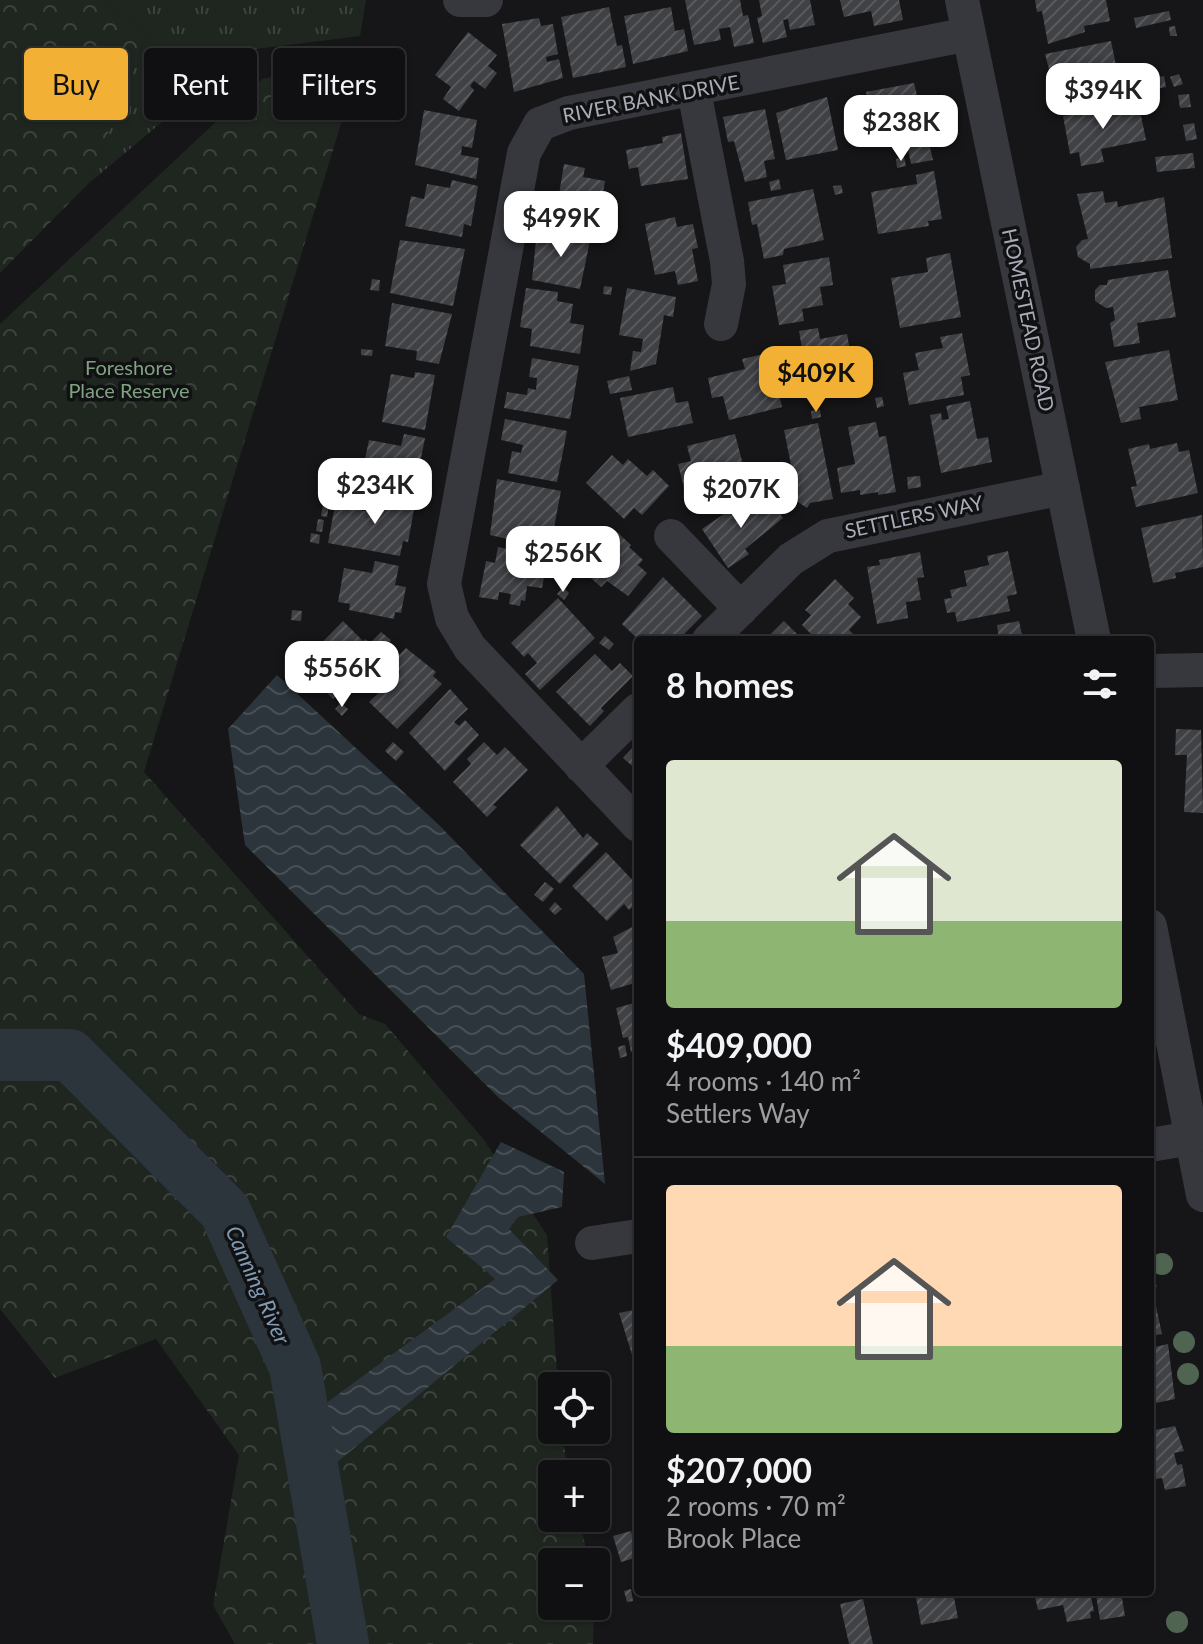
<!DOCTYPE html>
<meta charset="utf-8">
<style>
:root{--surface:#101012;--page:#1e1e20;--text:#f1f3f6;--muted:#9c9d9f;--line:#303032;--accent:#f2b134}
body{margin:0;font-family:Lato,sans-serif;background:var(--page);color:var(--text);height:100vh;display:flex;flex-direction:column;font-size:30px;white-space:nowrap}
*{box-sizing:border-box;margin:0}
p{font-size:26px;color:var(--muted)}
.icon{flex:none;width:44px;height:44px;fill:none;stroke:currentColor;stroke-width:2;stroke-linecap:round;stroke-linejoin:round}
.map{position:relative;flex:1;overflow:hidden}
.details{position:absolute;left:634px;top:636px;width:520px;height:960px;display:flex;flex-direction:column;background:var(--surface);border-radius:8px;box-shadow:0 2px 6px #0004,0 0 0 2px var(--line)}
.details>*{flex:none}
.banner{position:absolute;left:24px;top:48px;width:490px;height:72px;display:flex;gap:16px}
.buttons{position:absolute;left:538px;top:1372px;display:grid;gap:16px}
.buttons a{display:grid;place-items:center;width:72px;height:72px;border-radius:8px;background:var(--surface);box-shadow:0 2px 6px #0004,0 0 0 2px var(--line);font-size:40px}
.price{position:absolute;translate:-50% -68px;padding:0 18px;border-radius:16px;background:#fff;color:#222;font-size:26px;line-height:52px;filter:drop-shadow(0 2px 4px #0008)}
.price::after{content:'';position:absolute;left:50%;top:48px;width:24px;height:18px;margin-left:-12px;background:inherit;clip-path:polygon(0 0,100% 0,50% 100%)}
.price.selected{background:var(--accent);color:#111}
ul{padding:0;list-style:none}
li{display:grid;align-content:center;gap:16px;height:424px;padding:0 32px}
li+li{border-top:2px solid var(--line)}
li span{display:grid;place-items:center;height:248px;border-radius:8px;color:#555}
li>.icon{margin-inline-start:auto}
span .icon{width:144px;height:144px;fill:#fffc;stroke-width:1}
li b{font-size:34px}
h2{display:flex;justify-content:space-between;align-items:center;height:96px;padding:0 32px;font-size:34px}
.tag{padding:0 28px;border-radius:8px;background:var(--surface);box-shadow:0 2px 6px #0004,0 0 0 2px var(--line);font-size:28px;line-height:72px}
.tag.selected{background:var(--accent);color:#111}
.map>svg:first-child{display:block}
</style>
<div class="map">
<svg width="1203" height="1644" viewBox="0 0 1203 1644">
<defs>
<pattern id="grass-tufts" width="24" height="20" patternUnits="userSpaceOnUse" patternTransform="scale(2)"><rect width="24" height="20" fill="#1e261f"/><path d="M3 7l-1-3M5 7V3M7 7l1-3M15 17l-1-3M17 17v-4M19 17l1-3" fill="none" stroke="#3c433d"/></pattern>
<pattern id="forest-crowns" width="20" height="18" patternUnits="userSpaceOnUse" patternTransform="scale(2)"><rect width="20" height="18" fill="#1e261f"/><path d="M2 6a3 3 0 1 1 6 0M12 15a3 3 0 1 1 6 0" fill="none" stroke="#3c433d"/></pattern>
<pattern id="water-waves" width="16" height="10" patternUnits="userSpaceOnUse" patternTransform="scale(2)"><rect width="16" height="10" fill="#2c353c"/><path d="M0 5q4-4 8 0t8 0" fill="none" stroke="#485056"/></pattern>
<pattern id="building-hatch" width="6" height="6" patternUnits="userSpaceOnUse" patternTransform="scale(2)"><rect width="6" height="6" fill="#404145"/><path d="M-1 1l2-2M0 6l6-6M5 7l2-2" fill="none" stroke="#595a5e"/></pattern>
</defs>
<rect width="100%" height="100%" fill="#161618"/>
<path fill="url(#grass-tufts)" d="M101,0h265l-6,36 -112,14 -160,134 60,-151z"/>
<path fill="url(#forest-crowns)" d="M0,0h101l47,33 -60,151 -88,89z
M360,61l-216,711 215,242 26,10 99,116 63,95 11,151h-6v44h9l8,44h-17v44h27l10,44h-37v44h42l-1,38h-358l-22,-39 26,-150 -83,-116 -101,39 -55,-69v-985l262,-245z"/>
<path fill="url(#water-waves)" d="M277,675l161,149 146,150 21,210 -106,-86 -254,-253 -17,-116z
M501,1142l63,30 -2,35 -44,10 -9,12 49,51 -234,193 -10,-61 181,-133 -49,-42z"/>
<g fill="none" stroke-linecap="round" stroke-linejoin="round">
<path stroke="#2c353c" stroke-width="52" d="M0,1055h70l155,156 70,156 48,277"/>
</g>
<path fill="url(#building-hatch)" d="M685,0h55l3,16 5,-1 6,28 -20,4 -4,-20 -11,2 2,11 -27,5z
M759,0h51l5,25 -25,5 -2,-11 -5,1 4,17 -24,6 -6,-25 5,-2z
M840,0h59l4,20 -29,6 -3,-15 -27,6z
M1035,0h71l4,21 -26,5 1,6 -37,12 -6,-33 -5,1z
M609,7l8,39 5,-1 4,22 -53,11 -12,-61z
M671,7l4,24 9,-2 4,22 -55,13 -9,-48z
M1169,11l2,9 -35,8 -2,-10z
M539,18l2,8 12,-2 5,30 -12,3 1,5 12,-3 4,19 -49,14 -12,-68z
M1175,26l2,10h-7l-1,-9z
M468,32l29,23 -9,11 9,7 -12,16 -11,-8 -4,5 4,4 -15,21 -16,-12 8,-12 -16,-12z
M1111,41l10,49 -62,17 -14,-53z
M1179,74l4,10 -9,3 -4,-10z
M1164,76l2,11 -36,7 -2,-10z
M914,83l19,77 -22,4 -5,-24 -29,6 -11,-54z
M1189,94l2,13 -11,1 -2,-13z
M827,97l11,53 -52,10 -10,-47z
M1138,101l8,39 -45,9 3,13 -23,4 -2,-14 -9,2 -7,-38z
M765,109l10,50 -11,2 3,16 -22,5 -11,-41 -6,1 -5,-25z
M424,110l53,10 -5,28 -10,-2 -1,9 18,3 -3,21 -61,-14z
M1194,123l3,16 -11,2 -3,-16z
M681,133l7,46 -47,7 -3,-19 -9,2 -3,-19 37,-7 -1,-6z
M1193,153l2,15 -38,4 -2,-15z
M904,157l2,9 -9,2 -1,-9z
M564,164l21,4 -2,9 22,4 -3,17 15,2 -6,30 -49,-9 2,-13 -7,-1z
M934,171l8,48 -14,2 1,5 -51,8 -7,-42 46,-8 -1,-9z
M779,179l2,10 -10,2 -2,-9z
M452,180l26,6 -7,40 -7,-2 -2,13 -57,-11 6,-30 13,3 3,-15 23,4z
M841,185l2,8 -8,2 -2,-9z
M813,189l11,51 -40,9 -1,6 -19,4 -7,-35 -5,1 -4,-23z
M1103,191l2,12 12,-2 1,6 46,-10 8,61 -82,11v-5l-12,-7 -2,-10 6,-7 6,-1 -11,-45z
M675,217l2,10 16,-3 5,24 -6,1 6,32 -20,4 -3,-14 -20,4 -10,-51z
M549,228l42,8 -11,53 -48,-9 4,-40 10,2z
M400,240l65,9 -12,57 -63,-13z
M950,253l11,64 -61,11 -9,-50 37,-6 -2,-14z
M829,257l4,28 -13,2 3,18 -21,4 2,12 -25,4 -7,-39 14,-2 -3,-19z
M1168,270l8,47 -39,6 3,20 -26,4 -4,-24 5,-3 -2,-13 -7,1 -11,-7v-11l5,-5h7l1,-5z
M372,279l8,1 -1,11 -9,-1z
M604,286l8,1 -1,8 -8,-1z
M526,288l32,4 -1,9 16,3 -3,19 14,2 -4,29 -50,-8 2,-17 -12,-2z
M627,288l49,9 -3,20 -9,-2 -8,49 -26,7 3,-20 8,1 2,-13 -24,-4z
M392,303l60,11 -13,50 -23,-4 1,-9 -32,-5z
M818,328l2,11 27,-5 10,54 -51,9 -5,-25 5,-1 -7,-40z
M962,333l8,42 -9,2 3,18 -55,10 -6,-32 16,-3 -4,-17 28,-5 -3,-11z
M361,349l12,1 -1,6 -11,-1z
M1169,350l9,50 -39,7 2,12 -20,4 -16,-61z
M769,353l13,54 -53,13 -6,-24 -11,2 -4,-20 37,-9 -3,-10z
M532,358l47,8 -9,53 -66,-11 3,-16 20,3 1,-7 8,2 1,-12 -8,-1z
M415,372l20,3 -10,55 -43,-8 9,-48 23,4z
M629,376l3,14 -22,4 -3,-13z
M673,387l3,16 12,-2 5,22 -65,14 -8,-39z
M882,397l2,9 -7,2 -2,-10z
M970,401l7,38 11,-2 4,25 -51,11 -11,-58 11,-2 1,7 7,-1 -3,-13z
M820,410l1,7 -9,2 -1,-8z
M505,419l62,12 -10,51 -49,-9 4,-22 9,2 2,-8 -22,-5z
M876,422l3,15 7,-1 10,56 -18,3v-3l-18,3v-5l-19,3 -4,-25 18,-4 -7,-37z
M818,423l15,76 -23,4 -3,5 -15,-10 3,-5 -11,-1 -5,-20 13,-2 -8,-40z
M404,434l21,4 -11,55 -54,-10 9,-43 32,6z
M735,434l12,46 -51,13 -2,-8 -10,3 -6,-24 13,-3 -4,-15z
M1177,443l2,9 10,-2 9,43 -62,14 -5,-20 6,-1 -9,-37 21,-5 1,5z
M612,455l11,10 5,-6 19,17 6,-6 16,16 -27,29 -8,-7 -10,11 -38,-36z
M920,476l1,11 -13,2 -1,-12z
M497,479l64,12 -10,52 -38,-8 -1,5 -22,-5z
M761,480l5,7 -8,6 -5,-7z
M384,493l32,6 -8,43 -5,-1 -3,15 -72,-13 7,-38 45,9z
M746,499l8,13 17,-12 12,18 -38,31 4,5 -21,14 -26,-39z
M323,505l6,1 -2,11 -6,-1z
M1202,515l1,52 -28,6 1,5 -23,5 -12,-55z
M318,519l6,1 -2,12 -6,-1z
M606,529l7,6 3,-4 15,14 -2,2 14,13 -5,5 9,8 -19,23 -21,-15 -6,6 -26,-23z
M311,533l9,2 -1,9 -9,-2z
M498,547l50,9 -6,32 -15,-2 -2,15 -4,-1 -1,6 -11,-2 2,-10 -12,-2 -1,8 -19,-3 7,-36 9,2z
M1008,551l9,43 -10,2 3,15 -53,11 -2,-10 -8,1 -3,-14 8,-1 -2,-8 17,-4 -3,-15 25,-6 -2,-9z
M920,552l4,25 -7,1 4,22 -15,2 2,16 -31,6 -10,-57 13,-2 -1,-5z
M375,561l24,5 -4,19 11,2 -5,26 -6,-1 -1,7 -45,-9 1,-6 -12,-2 6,-34 28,5z
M663,577l39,39 -24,24h-39l-17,-16z
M835,579l19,19 -6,6 13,13 -12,13 10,10h-42l-15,-15 9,-10 -6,-5z
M563,587l6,6 -5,7 -7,-6z
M558,598l37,40 -55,52 -15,-16 12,-11 -9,-10 -4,4 -13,-14z
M292,610l10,1 -1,10 -10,-1z
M343,621l20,20 2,-2 5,4 11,-11 10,8 -58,59 -33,-34z
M784,621l19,19h-38z
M1019,621l4,19h-24l-2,-15z
M605,636l9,8 -5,6 -10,-7z
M406,648l30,24 -3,4 9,8 -45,45 -28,-27 31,-30 -9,-9z
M595,654l17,17 8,-8 13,13 -32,32 3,3 -14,15 -34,-34z
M450,689l18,20 -14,13 5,4 6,-6 14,15 -34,36 -36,-38z
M341,703l7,6 -6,7 -7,-7z
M1176,729l25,1 2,83 -19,-1 3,-57h-12z
M393,742l11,10 -8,9 -11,-10z
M484,742l13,13 8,-8 23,23 -35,35 4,2 -10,10 -34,-35 18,-18 -4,-5z
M638,742v29l-15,-13z
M557,806l26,32 4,-5 12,11 -39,40 -40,-39z
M606,852l32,34v16l-9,8 -5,-6 -17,17 -35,-35z
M545,882l9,7 -11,13 -9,-7z
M555,902l7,7 -7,6 -6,-6z
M638,924v58l-27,8 -9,-33 16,-4 -5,-16z
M638,1002v49l-7,1 -3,-15 -5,1 -7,-30z
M625,1045l2,11 -7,2 -2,-11z
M1150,1266l7,21 -5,1 10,46 -12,2z
M638,1309v48l-5,1 -14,-45z
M1154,1344l1,3 13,-3 7,55 -19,4 -6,-15v-43z
M1175,1426l9,25 -10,2 3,12 5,-1 4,22 -21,4 -3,-12 -12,2v-49z
M631,1531l7,26 -17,5 -8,-26z
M631,1589l2,12 -6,1 -3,-11z
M915,1592h38l5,26 -37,7z
M1034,1592h56l4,19 -4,1 1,6 -24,4 -4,-17 -25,5z
M1121,1592l4,24 -25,4 -4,-25z
M863,1599l10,45h-24l-9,-40z"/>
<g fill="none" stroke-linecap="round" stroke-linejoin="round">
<path stroke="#37383d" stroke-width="34" d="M460,0h26
M962,0l132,640
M694,91l33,170 2,23 -8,40
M671,536l70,73
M709,640l82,-81 37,-23 235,-48
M1150,671l53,-1
M581,766l57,-56
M638,825l-168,-177 -18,-30 -8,-34 80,-431 16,-29 29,-11 400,-79
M1150,926l53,269
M1150,1145l42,-7
M592,1243l46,-7"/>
</g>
<g fill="#506452">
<circle cx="1162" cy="1264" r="11"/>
<circle cx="1184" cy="1342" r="11"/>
<circle cx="1188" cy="1374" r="11"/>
<circle cx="1177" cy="1622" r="11"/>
</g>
<g text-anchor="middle" stroke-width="7" stroke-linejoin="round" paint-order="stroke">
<g font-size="20" fill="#a8adb8" stroke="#111113">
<text transform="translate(651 99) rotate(-11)" y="7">RIVER BANK DRIVE</text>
<text transform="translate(1028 320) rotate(78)" y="7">HOMESTEAD ROAD</text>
<text transform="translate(914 517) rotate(-12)" y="7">SETTLERS WAY</text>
</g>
<g font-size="20" fill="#7fa381" stroke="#111113">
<text x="129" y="375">Foreshore<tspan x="129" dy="23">Place Reserve</tspan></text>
</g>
<g font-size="22" font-style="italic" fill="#7f9bb3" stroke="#111113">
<text transform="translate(258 1285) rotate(66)" y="8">Canning River</text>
</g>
</g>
</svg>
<div class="buttons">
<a><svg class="icon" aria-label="locate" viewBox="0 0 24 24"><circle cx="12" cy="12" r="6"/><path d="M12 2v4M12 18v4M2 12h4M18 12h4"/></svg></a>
<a>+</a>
<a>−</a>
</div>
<b class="price" style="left:1103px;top:131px">$394K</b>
<b class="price" style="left:901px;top:163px">$238K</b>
<b class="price" style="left:561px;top:259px">$499K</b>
<b class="price selected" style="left:816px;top:414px">$409K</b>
<b class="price" style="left:375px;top:526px">$234K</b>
<b class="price" style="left:741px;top:530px">$207K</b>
<b class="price" style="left:563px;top:594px">$256K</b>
<b class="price" style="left:342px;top:709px">$556K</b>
<div class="banner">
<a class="tag selected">Buy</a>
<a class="tag">Rent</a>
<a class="tag">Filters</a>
</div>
<section class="details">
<h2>8 homes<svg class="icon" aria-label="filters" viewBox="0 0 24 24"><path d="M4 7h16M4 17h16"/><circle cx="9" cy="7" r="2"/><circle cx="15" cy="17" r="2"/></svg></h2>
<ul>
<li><span style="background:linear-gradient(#dfe7d0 65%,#8fb573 0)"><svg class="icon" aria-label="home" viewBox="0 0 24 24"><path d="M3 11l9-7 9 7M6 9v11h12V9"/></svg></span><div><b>$409,000</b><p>4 rooms · 140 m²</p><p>Settlers Way</p></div></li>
<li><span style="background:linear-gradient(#ffd9b3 65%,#8fb573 0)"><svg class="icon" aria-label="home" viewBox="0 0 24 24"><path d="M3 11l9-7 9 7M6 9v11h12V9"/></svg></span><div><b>$207,000</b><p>2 rooms · 70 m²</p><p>Brook Place</p></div></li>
</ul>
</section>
</div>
